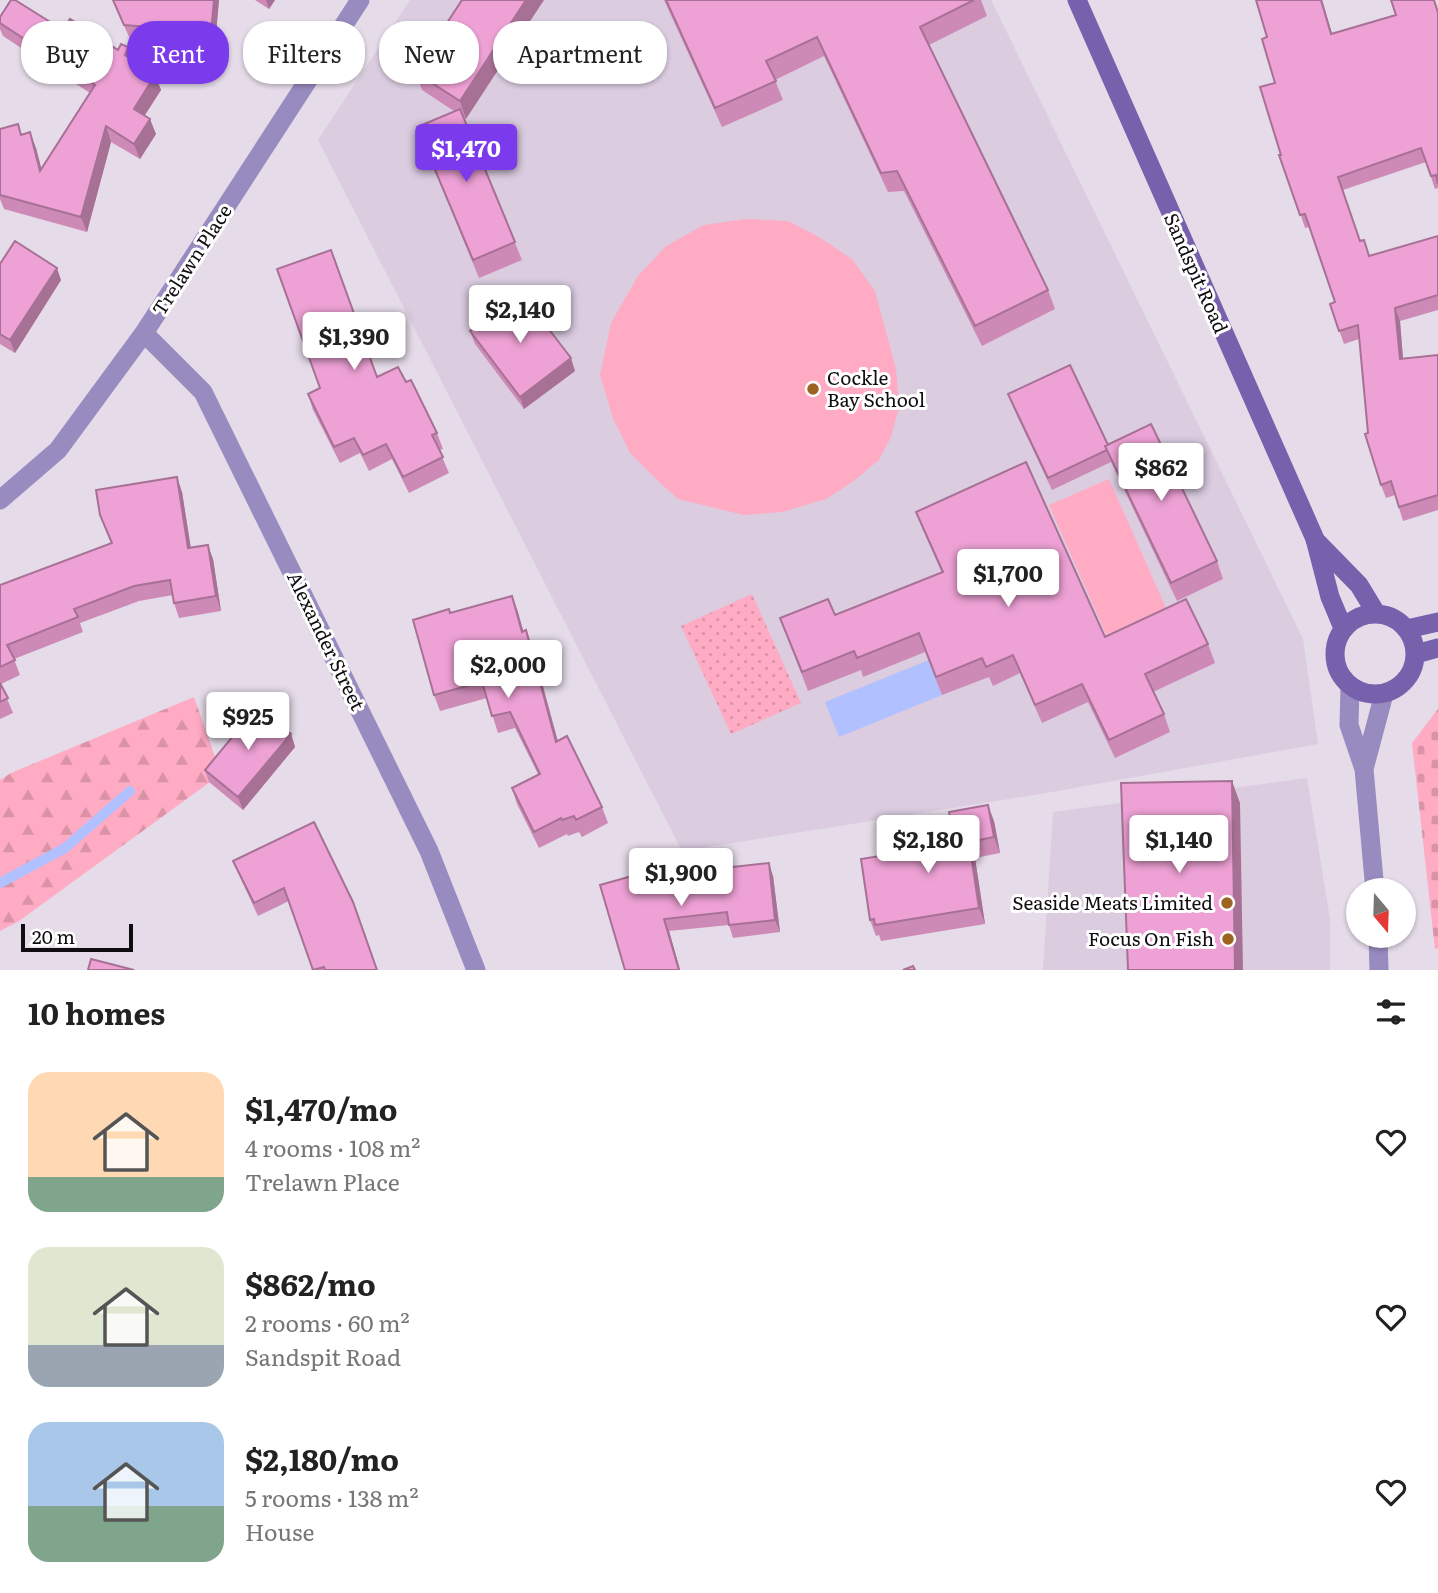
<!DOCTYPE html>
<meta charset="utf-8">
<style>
:root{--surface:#fff;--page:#f6f6f6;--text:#222;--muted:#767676;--accent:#7c3aed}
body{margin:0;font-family:Literata,serif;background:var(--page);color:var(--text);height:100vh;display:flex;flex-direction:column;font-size:26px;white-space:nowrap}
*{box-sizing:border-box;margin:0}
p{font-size:23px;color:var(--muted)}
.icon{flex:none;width:38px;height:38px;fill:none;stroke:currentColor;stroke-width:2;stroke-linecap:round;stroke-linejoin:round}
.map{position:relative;height:970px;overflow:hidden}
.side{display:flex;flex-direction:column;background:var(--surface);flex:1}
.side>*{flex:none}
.banner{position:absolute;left:21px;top:21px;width:700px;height:63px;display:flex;gap:14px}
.needle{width:46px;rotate:161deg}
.tools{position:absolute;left:1346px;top:878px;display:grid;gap:14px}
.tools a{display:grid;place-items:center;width:70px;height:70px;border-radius:50%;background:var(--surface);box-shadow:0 2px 5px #0004;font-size:35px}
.scale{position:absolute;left:21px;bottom:18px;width:112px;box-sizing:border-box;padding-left:7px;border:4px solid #100d11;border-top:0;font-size:19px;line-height:24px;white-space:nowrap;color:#100d11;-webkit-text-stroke:5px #fff;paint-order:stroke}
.price{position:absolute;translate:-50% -60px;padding:0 16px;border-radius:7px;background:#fff;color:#222;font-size:23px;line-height:46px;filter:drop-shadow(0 2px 4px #0008)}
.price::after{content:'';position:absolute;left:50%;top:42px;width:21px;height:16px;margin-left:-10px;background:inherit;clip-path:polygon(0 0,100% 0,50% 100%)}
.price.selected{background:var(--accent);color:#fff}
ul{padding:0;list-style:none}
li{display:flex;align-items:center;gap:21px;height:175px;padding:0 28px}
li span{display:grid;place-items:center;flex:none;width:196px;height:140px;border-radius:21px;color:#555}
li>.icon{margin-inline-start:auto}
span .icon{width:84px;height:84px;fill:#fffc;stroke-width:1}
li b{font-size:30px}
h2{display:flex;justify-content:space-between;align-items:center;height:84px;padding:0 28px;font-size:30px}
.chip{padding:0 24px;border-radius:28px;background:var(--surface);box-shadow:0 2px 5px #0004;font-size:24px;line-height:63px}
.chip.selected{background:var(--accent);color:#fff}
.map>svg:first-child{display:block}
</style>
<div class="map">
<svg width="1438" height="970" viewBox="0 0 1438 970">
<defs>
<pattern id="grass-dots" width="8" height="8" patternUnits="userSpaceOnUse" patternTransform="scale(1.75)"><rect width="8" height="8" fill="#feabc3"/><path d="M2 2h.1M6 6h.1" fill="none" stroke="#d992a6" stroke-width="1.8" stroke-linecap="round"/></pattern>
<pattern id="forest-firs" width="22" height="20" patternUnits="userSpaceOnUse" patternTransform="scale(1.75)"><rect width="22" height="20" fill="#feabc3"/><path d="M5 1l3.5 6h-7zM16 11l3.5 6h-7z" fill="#d992a6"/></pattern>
<pattern id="cemetery-stones" width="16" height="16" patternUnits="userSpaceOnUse" patternTransform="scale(1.75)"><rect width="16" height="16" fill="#feabc3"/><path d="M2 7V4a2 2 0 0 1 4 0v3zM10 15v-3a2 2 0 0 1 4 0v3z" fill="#d992a6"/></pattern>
</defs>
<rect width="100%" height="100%" fill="#e5dbe9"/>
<path fill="#dbcce0" d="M410,0h581l312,639 15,105 -266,48 -370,59 -364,-711z
M1307,778l23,141v51h-287l10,-158z"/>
<path fill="url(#grass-dots)" d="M752,594l49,109 -70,31 -50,-108z"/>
<path fill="url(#forest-firs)" d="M194,697l27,77 -202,147 -19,10v-151l11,-7z"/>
<path fill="url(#cemetery-stones)" d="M1438,709v239l-3,1 -23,-206z"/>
<path fill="#feabc3" d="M746,219l42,2 31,16 33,22 23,32 21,78 3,38 -8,30 -12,23 -28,23 -25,16 -44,13 -38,3 -66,-16 -22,-20 -26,-26 -17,-35 -13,-43 11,-52 27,-47 28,-30 38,-21z
M1109,479l60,136 -60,26 -60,-136z"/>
<path fill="#b1c0fe" d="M929,660l13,35 -103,42 -14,-35z"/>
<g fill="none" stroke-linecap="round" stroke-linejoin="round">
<path stroke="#b1c0fe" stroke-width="10" d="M0,883l65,-35 65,-57"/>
<path stroke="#988bbf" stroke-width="19" d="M144,333l59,59 226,459 47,119
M0,500l58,-50 86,-117 216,-333"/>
<path stroke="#988bbf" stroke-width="19" d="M1350,687l-1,38 15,44 11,122
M1364,769l20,-75
M1378,936l1,34"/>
<path stroke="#7761ad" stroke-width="19" d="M1077,0l238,539 15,58 13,31
M1315,540l44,45 17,28
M1335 654a40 40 0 1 1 80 0a40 40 0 1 1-80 0Z
M1407,629l31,-7
M1416,654l22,-6"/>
</g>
<path fill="#cd8ab7" d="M113,0h106l-4,45 -86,-8z
M255,0h20l-6,9z
M462,0l4,119 -3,-2 59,143 -43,18 -62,-151 37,-16 -32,-21 -7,-18z
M664,0h317l6,16 -58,29 119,245 7,19 -73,37 -78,-155 -16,1 -64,-136 -49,24 8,20 -61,27z
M1256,0h66l10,34 106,-24v178l-3,1 -9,-27 -83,28 17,51 10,15 68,-20v74l-38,11 3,38 35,-4v155l-35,11 -8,-26 -9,3 -5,-13 -13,-52 -9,-94 -15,5 -14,-40 5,-2 -26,-75 -4,1 -24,-73 -6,-72 -8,-46z
M0,17l63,13 55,20 10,-3 4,13 23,15 6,15 -16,25 11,19 -16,25 -29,-17 -24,90 -83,-23 -4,-10v-70l36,19 5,21 49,-76 -87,-57 -3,-7z
M0,264l61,16 -46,73 -15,-9z
M470,331l105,40 -51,38 -49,-65z
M377,377l29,5 31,51 6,16 -4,1 10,23 -40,20 -17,-34 -23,12 -9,-18 -20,10 -27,-53 -5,-16z
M1008,394l100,51 109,116 6,18 -46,22 -66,-139 -59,28 -39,-83z
M182,492l9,56 22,11 8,52 -42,7 -5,-15 -1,-8 -34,6 -59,22 3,9 -69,27 6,16 -19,9 12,29 -13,6v-134l111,-42 -11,-28z
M916,512l189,125 103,7 7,19 -62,29 11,22 6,18 -55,26 -27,-56 -46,21 -22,-50 -27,13 -4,-9 -47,18 -17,-43 -62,25 -2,-7 -53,21 -28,-73 55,-3 107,-42 -19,-43z
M512,596l11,35 9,15 26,95 44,66 6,16 -26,14 -3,-5 -11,4 -1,-2 -28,14 -22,-44 -5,-16 26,-14 -23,-46 -17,5 -11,-35 -47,13 -6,-16 16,-82z
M291,734l4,13 -52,63 -34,-28 -4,-12z
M994,821l6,32 -25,5 10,66 -104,17 -2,-6 -3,1 -6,-16 85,-76z
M314,822l63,148h-64l-24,-69 -31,15 -20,-43 -5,-12z
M653,876h120l7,56 -47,6 -4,-13 -60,6 11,39h-55z"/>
<path fill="#a77195" d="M214,0h5l-4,45 -4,-13z
M266,0h9l-6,9z
M526,0h18l-78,119 -6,-18z
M1321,0h1l14,47 -5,-13z
M128,47l5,15 -8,-7z
M155,75l6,15 -22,34 -5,-15z
M150,119l6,15 -16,25 -6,-15z
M106,126l5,16 -24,90 -6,-15z
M30,132l6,16 10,38 -6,-15z
M57,268l4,12 -46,73 -5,-13z
M1395,308l5,13 4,51 -4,-13z
M571,358l4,13 -51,38 -4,-12z
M177,477l5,15 11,71 -5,-15z
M208,545l5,14 8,52 -5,-15z
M512,596l6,16 10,36 -6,-16z
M526,630l6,16 30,112 -6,-16z
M291,734l4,13 -52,63 -5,-13z
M1232,781l8,22 3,167h-8z
M988,805l6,16 6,32 -6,-16z
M969,842l6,16 10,66 -6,-16z
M769,863l4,13 7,56 -5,-12z
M664,919l5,12 11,39h-1z"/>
<path fill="#eea1d5" stroke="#a77195" stroke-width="2" d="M11,0h4l48,30 7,-11 48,31 3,-6 7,3 -3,8 30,20 -21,34 16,10 -16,25 -28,-18 -25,91 -81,-22v-66l18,-5 3,11 9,-3 10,39 55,-86 -95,-62v-6z
M113,0h101l-3,32 -87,-7z
M462,0h64l-66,101 -45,-29z
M666,0h308l-54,27 128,263 -73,36 -78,-155 -16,2 -64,-136 -51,24 10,20 -61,27z
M1256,0h65l10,34 65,-19 -5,-15h43l4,13v171l-2,-9 -5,1 -10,-28 -83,29 22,64 4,-1 5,16 69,-20v59l-43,13 5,51 38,-4v140l-39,12 -8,-26 -10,4 -16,-51 3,-1 -10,-108 -19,6 -9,-27 5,-2 -30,-88 -5,1 -21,-60h2l-21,-68 15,-4 -13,-44 5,-2z
M460,109l55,133 -42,18 -56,-133z
M15,241l42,27 -47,72 -10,-6v-70z
M331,250l46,127 21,-10 8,15 5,-2 26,53 -5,2 11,22 -40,20 -17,-33 -23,11 -9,-17 -20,9 -26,-53 12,-6 -43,-119z
M521,293l50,65 -51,39 -50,-66z
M1070,365l38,80 -3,1 2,4 -59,28 -40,-84z
M1151,424l66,137 -46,22 -66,-137z
M1026,462l79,175 81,-38 22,45 -63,30 19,40 -55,26 -27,-56 -47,21 -22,-50 -27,12 -4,-9 -46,19 -17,-44 -62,25 -3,-7 -52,21 -22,-54 48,-19 7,16 108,-43 -27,-60z
M177,477l11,71 20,-3 8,51 -42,7 -4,-23 -36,6 -60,23 4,8 -71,28 8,15 -15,7v-82l112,-42 -12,-28 -4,-25z
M512,596l10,36 4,-2 30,112 11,-6 35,71 -26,13 -2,-4 -12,4 -1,-2 -27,14 -22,-44 28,-14 -30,-62 -18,4 -10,-34 -48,13 -21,-75 36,-11 1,4z
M0,683l8,15 -8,4z
M257,707l34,27 -53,63 -33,-27z
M1232,781l3,189h-107l-7,-187z
M988,805l6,32 -25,5 10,66 -104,17 -1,-6 -4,1 -9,-61 94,-15 -6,-32z
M314,822l39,80 24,68h-52l-1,-3 -11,3 -29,-82 -30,15 -21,-42z
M769,863l6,57 -46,5 -2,-13 -63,7 15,51h-54l-25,-85 50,-14 2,5z
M91,959l43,11h-46z
M913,966l2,4h-12z"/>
<g fill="#9c6420" stroke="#fff" stroke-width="2.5">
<circle cx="813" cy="389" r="7"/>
<circle cx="1227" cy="903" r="7"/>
<circle cx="1228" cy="939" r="7"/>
</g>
<g text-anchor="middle" stroke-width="6" stroke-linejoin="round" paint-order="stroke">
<g font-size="19" fill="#100d11" stroke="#fff">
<text transform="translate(192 260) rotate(-57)" y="7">Trelawn Place</text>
<text transform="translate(1196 273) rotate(66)" y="7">Sandspit Road</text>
<text transform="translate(326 641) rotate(64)" y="7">Alexander Street</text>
</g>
<g font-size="19" fill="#100d11" stroke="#fff" text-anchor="end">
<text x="827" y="385" text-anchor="start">Cockle<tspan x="827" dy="22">Bay School</tspan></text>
<text x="1213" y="910">Seaside Meats Limited</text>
<text x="1214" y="946">Focus On Fish</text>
</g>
</g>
</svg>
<div class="tools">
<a><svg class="needle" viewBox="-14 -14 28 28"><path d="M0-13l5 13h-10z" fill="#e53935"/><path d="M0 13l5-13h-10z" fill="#767676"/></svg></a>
</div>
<div class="scale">20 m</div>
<b class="price selected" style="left:466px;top:184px">$1,470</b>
<b class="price" style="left:520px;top:345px">$2,140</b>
<b class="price" style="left:354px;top:372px">$1,390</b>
<b class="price" style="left:1161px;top:503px">$862</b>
<b class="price" style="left:1008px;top:609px">$1,700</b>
<b class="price" style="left:508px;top:700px">$2,000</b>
<b class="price" style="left:248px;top:752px">$925</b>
<b class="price" style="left:928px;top:875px">$2,180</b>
<b class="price" style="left:1179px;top:875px">$1,140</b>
<b class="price" style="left:681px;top:908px">$1,900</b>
<div class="banner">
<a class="chip">Buy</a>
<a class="chip selected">Rent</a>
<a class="chip">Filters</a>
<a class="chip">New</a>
<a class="chip">Apartment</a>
</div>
</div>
<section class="side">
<h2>10 homes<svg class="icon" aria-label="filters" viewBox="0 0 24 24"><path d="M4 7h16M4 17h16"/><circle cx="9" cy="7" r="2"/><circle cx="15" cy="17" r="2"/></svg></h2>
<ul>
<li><span style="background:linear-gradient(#ffd9b3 75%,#7fa58c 0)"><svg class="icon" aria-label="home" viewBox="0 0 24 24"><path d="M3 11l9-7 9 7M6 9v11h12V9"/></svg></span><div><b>$1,470/mo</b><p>4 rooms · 108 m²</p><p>Trelawn Place</p></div><svg class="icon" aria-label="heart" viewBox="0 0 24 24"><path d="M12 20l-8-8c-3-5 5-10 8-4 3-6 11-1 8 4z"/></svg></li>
<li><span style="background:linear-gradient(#dfe7d0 70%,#9aa5b1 0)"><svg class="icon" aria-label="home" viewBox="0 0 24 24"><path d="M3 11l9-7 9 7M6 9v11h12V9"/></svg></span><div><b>$862/mo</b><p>2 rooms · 60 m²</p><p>Sandspit Road</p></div><svg class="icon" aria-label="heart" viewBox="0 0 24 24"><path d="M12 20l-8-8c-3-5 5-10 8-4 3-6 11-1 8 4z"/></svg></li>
<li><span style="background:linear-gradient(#a9c7e8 60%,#7fa58c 0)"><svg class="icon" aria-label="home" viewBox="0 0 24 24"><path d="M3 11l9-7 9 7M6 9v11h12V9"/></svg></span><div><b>$2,180/mo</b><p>5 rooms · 138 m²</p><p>House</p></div><svg class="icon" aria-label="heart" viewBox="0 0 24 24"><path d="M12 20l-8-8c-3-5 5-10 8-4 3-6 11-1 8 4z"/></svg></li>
</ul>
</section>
